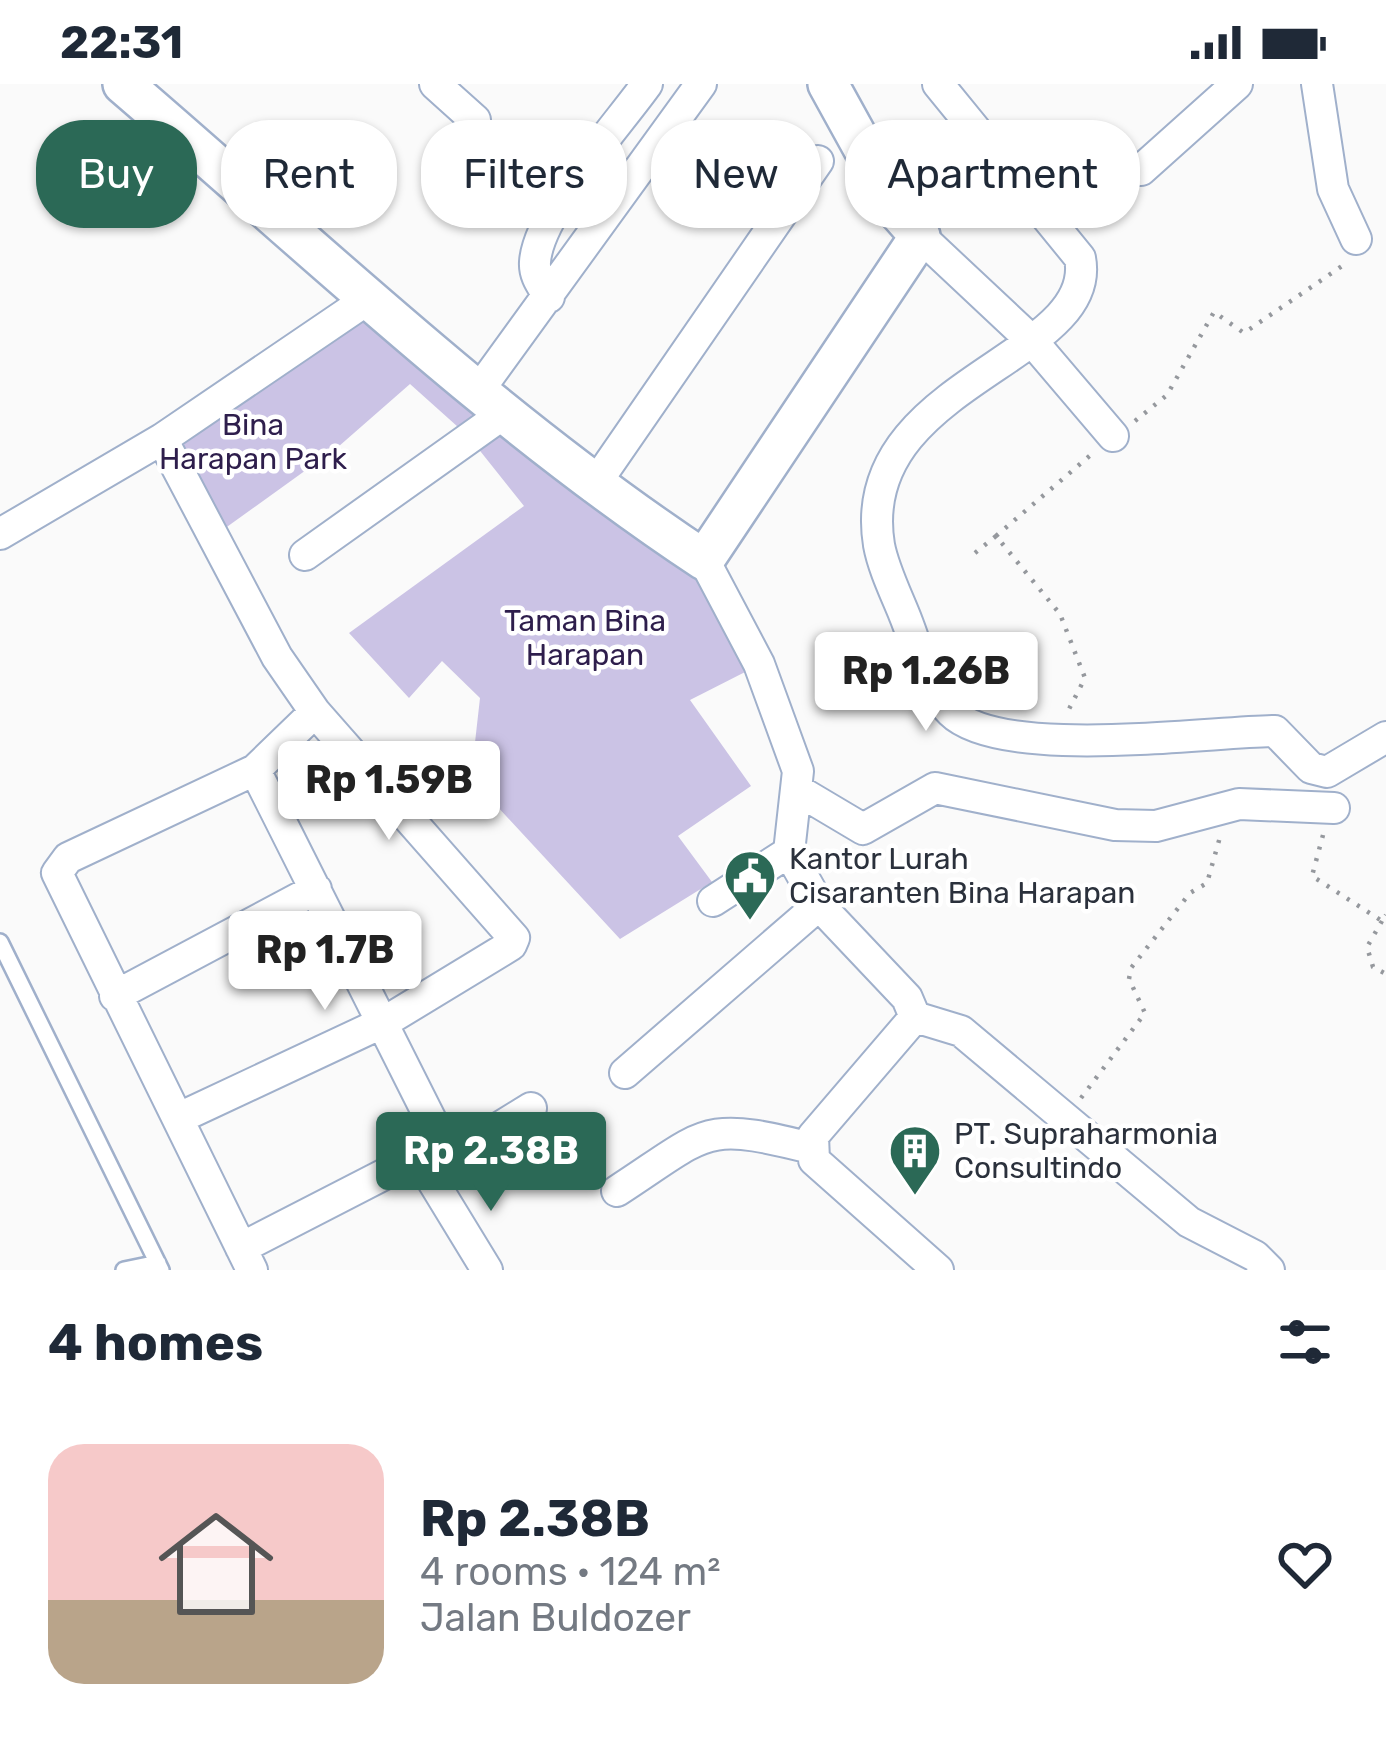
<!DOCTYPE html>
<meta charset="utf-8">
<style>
:root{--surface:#fff;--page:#f6f6f7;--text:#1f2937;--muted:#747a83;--line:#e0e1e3;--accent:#2b6956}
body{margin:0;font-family:Rubik,sans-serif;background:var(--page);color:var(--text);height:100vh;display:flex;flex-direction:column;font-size:45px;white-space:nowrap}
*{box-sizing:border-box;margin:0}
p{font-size:39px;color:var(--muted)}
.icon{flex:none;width:66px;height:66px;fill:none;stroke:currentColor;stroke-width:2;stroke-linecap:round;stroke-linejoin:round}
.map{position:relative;height:1186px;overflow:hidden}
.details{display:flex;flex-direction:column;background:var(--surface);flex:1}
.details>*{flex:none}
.hud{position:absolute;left:36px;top:36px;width:1314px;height:108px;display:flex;gap:24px}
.price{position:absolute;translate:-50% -102px;padding:0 27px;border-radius:12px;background:#fff;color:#222;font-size:39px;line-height:78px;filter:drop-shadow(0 3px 6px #0008)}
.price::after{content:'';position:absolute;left:50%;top:72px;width:36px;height:27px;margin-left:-18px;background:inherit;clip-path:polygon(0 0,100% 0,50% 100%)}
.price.active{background:var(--accent);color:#fff}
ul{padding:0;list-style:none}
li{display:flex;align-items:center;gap:36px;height:300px;padding:0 48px}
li+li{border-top:3px solid var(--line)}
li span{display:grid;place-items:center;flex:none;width:336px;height:240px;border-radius:36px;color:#555}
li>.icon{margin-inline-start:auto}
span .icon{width:144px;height:144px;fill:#fffc;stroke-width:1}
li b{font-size:51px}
h2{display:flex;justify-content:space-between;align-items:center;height:144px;padding:0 48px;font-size:51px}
.tag{padding:0 42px;border-radius:48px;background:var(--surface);box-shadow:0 3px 9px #0004;font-size:42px;line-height:108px}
.tag.active{background:var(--accent);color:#fff}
.status{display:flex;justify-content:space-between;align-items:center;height:84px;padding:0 60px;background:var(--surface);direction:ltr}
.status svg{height:33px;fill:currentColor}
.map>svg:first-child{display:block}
</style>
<div class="status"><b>22:31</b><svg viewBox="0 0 49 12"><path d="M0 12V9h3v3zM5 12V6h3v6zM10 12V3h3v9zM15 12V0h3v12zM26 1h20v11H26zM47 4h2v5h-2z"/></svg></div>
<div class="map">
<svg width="1386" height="1186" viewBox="0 0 1386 1186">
<rect width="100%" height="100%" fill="#fafafa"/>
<path fill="#cbc3e5" d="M374,219l113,106 -29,18 -48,-43 -72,63 -114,82 -53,-98z
M494,331l215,161 42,93 -61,31 61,86 -73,50 34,46 -92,57 -149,-161 9,-80 -38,-37 -33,37 -60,-65 175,-127 -55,-69z"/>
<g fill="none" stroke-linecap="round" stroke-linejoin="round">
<g stroke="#a0b0cb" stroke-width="20">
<path id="service" d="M0,858l161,328
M124,1186l34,-7"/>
</g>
<g stroke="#a0b0cb" stroke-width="34">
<path id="minor" d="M435,0l40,36
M938,0l142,174c20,102 -228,124 -201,287 4,22 16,47 25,69 13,31 22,74 47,98 50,49 253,20 324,19l36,37 16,4 59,-35
M1317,0l16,105 23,50
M1141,86l96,-86
M920,152l113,106 80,94
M549,213c-7,-12 -15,-21 -14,-35 3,-49 82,-136 112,-178
M479,306l222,-306
M162,355l115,218 38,55 -60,58 -187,88 -11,15 195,397
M593,403l225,-326
M0,450l162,-95 209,-142
M305,471l198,-141
M704,476l55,104 39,107 -9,81 30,53 88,93 8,19 -102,119 1,24 124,110
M255,686l191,380
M799,707l64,38 72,-41 180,37 41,1 83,-22 95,4
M713,817l76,-49
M115,912l201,-107
M915,933l46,14 228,191 66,34 14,14
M625,989l194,-168
M179,1034l207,-97 125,-76 3,-7 -199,-226
M617,1107c91,-59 84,-71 194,-43
M241,1164l177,-91
M487,1186l-69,-113 53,-12 60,-37"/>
</g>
<g stroke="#a0b0cb" stroke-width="44">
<path id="tertiary" d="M123,0c190,163 372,338 581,476l216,-324 -22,-25 -70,-127"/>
</g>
<path stroke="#95989d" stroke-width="4.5" stroke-dasharray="3 9" stroke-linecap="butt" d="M1135,337l32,-26 47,-83 30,21 98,-67
M996,452l97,-83
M975,469l21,-17 64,78 25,64 -17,33
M1323,751l-11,41 70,45 4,-6
M1382,837l-15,26 6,20 13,7
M1081,1014l64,-85 -16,-34 2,-11 59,-75 17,-10 13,-46"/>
<use href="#service" stroke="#fff" stroke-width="15"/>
<use href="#minor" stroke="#fff" stroke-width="30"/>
<use href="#tertiary" stroke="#fff" stroke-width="39"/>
</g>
<defs>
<g id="civic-pin" transform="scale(2.7)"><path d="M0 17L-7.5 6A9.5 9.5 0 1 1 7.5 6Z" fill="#2b6956" stroke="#fff"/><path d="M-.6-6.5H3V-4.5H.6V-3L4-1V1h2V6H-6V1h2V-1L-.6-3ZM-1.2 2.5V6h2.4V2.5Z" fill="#fff"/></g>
<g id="building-pin" transform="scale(2.7)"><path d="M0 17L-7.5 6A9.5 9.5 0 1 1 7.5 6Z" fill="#2b6956" stroke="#fff"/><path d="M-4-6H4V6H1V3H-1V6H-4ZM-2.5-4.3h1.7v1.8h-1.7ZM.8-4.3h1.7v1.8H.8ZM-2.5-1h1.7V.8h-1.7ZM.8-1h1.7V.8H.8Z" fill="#fff"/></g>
</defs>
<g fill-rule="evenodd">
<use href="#civic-pin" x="750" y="792"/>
<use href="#building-pin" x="915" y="1067"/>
</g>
<g text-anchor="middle" stroke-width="9" stroke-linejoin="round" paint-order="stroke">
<g font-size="30" fill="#2e1e4c" stroke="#fff">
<text x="253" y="351">Bina<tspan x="253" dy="34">Harapan Park</tspan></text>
<text x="585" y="547">Taman Bina<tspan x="585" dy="34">Harapan</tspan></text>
</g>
<g font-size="30" fill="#2b313c" stroke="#fff" text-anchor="start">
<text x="789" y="785">Kantor Lurah<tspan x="789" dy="34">Cisaranten Bina Harapan</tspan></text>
<text x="954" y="1060">PT. Supraharmonia<tspan x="954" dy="34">Consultindo</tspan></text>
</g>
</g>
</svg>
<b class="price" style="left:926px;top:650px">Rp 1.26B</b>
<b class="price" style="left:389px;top:759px">Rp 1.59B</b>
<b class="price" style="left:325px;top:929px">Rp 1.7B</b>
<b class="price active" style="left:491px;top:1130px">Rp 2.38B</b>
<div class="hud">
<a class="tag active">Buy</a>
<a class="tag">Rent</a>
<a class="tag">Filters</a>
<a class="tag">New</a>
<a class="tag">Apartment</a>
</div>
</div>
<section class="details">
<h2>4 homes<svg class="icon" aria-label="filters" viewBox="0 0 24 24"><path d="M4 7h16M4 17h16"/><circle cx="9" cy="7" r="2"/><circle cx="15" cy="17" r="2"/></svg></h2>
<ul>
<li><span style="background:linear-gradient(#f6c9c9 65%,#b9a48a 0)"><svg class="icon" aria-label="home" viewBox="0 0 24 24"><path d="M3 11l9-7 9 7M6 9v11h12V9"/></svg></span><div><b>Rp 2.38B</b><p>4 rooms · 124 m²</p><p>Jalan Buldozer</p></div><svg class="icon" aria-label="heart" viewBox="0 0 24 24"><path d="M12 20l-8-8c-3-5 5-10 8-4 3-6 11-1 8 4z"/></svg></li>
</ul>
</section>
